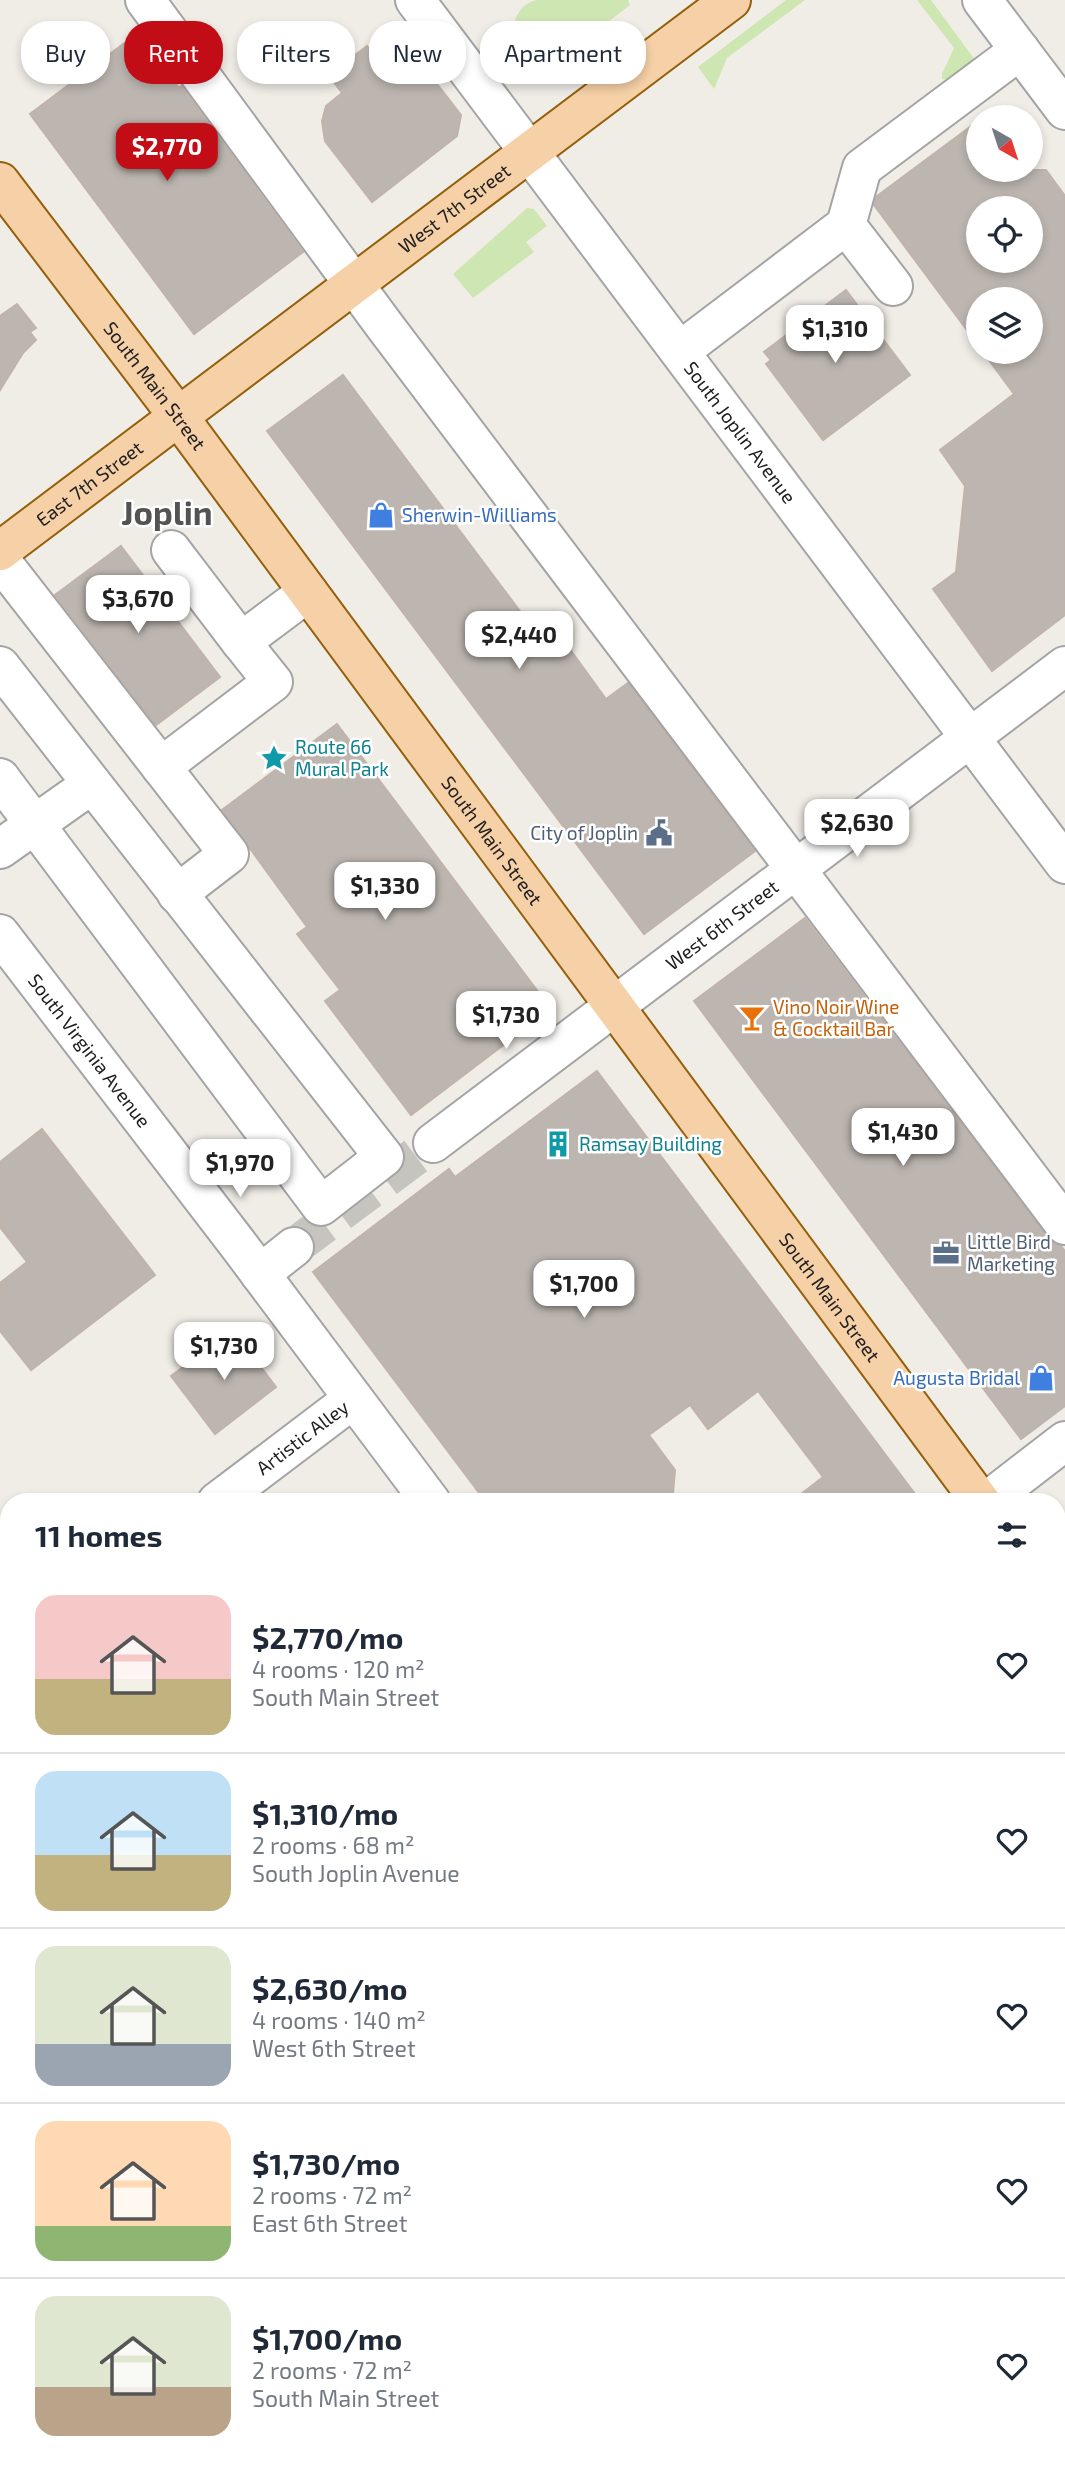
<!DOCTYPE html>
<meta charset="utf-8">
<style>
:root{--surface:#fff;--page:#f6f6f7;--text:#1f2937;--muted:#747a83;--line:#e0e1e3;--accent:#c30d16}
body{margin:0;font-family:"Exo 2",sans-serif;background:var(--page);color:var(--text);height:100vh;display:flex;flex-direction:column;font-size:26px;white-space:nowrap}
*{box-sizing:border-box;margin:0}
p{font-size:23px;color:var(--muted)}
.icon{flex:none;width:38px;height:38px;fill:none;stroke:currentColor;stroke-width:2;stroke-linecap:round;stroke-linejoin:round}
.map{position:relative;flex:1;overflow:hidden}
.details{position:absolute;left:0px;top:1493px;width:1066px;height:975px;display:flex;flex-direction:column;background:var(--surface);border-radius:28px 28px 0 0;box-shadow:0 4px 10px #0003}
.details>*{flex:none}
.guide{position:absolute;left:21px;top:21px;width:700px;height:63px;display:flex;gap:14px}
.needle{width:46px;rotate:141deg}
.tools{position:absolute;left:966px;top:105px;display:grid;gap:14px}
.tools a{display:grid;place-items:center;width:77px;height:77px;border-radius:50%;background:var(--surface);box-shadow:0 4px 10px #0003;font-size:35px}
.price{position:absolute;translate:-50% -60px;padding:0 16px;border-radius:14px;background:#fff;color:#222;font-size:23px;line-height:46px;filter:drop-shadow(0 2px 4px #0008)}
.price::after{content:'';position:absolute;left:50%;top:42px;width:21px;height:16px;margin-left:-10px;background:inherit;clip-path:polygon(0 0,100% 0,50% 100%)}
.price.on{background:var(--accent);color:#fff}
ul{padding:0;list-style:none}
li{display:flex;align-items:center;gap:21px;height:175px;padding:0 35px}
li+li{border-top:2px solid var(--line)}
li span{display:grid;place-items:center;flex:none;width:196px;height:140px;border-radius:21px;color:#555}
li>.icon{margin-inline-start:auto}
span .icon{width:84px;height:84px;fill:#fffc;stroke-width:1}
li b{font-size:30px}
h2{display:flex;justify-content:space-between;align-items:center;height:84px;padding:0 35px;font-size:30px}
.pill{padding:0 24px;border-radius:28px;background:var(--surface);box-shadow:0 4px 10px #0003;font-size:24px;line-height:63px}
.pill.on{background:var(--accent);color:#fff}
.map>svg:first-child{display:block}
</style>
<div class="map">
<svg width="1065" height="2466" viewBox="0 0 1065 2466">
<rect width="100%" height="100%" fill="#f0ede7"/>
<path fill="#cee6b1" d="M536,0h92l2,5 -84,65c-38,11 -47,-61 -10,-70z
M786,0h19l-78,58 -13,31 -16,-22z
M917,0h14l44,60 -26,20 -7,-1v-5l12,-26z
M527,208l7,1 13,17 -21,16 8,10 -61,46 -20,-24z"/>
<path fill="#bdb6b0" stroke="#c1b3aa" stroke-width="2" fill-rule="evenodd" d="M138,33l41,55 2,-2 122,166 -109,82 -164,-220z
M337,43l13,16 17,-13 13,18 26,-20 55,71 -4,21 -85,66 -47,-61 -3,-20 4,-15 16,-13 -26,-34z
M978,121v49h68l19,26v419l-73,56 -59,-82 23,-17 9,-86 -25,-36 74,-56 -31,-42h48v-53h-53v46l-104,-140 3,-9zM978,208h53v53h-53z
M846,290l64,85 -87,65 -57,-76 5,-4 -7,-8z
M17,304l19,24 -6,4 6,8 -13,13 -23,37v-74z
M343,375l209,279 14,-10 40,55 22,-16 127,168 -111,83 -377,-503z
M121,546l99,131 -64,48 -101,-130z
M337,724l214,285 -140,106 -86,-114 15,-11 -43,-56 10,-7 -85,-117z
M805,918l243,320 13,8 4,5v155l-44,33 -327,-438z
M597,1071l21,28 303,403h-130l32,-25 -65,-86 -50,38 -18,-24 -41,30 26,35 -2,23 -11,9h-176l-173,-230 136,-103 6,8z
M42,1129l113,146 -124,95 -31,-39v-48l27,-21 -27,-35v-65z
M233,1330l43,57 -61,47 -44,-58z"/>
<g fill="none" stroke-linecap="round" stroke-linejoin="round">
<path stroke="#c6c4bf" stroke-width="38" stroke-dasharray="38 19" stroke-linecap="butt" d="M294,1247l139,-104"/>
<g stroke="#a4a4a4" stroke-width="42">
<g id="minor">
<path d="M145,0l239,325 681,900"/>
<path id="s1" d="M415,0l650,864"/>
<path d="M982,0l83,110"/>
<path d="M846,225l47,61"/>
<path d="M680,351l166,-126 16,-57 158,-118"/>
<path d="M171,550l70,92"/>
<path d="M0,560l229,294 -52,40"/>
<path d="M0,666l384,491 -63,49 -321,-428"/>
<path d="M161,767l112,-85 -32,-40 67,-50"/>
<path d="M0,849l92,-65"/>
<path id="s2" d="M0,934l240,313 191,255"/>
<path id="s3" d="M433,1143l632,-477"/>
<path d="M260,1274l34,-27"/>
<path id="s4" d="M217,1502l136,-103"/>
<path d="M986,1502l79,-61"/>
<path d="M0,1677l9,11"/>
<path d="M1057,1953l8,11"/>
<path d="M0,2043l9,12"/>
<path d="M1057,2058l8,-6"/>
<path d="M0,2242l9,-7"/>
<path d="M1057,2334l8,11"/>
<path d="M0,2416l9,11"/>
<path d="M33,2459l6,7"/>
<path d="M582,2459l6,7"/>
<path d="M521,2466l10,-7"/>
</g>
</g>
<g stroke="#935f0a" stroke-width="42">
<g id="major">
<path id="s5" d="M0,182l178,234 803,1086"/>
<path id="s6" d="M0,551l731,-551"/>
<path d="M1057,1604l8,11"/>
</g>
</g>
<use href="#minor" stroke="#fff" stroke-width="38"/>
<use href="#major" stroke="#f6d0a6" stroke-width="38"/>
</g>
<defs>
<g id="shop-bare" transform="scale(2.1)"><path d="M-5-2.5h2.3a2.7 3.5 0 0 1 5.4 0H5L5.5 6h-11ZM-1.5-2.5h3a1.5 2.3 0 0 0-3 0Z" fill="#3f7fe0" stroke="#fff" stroke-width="2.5" paint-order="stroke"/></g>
<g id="sight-bare" transform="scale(2.1)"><path d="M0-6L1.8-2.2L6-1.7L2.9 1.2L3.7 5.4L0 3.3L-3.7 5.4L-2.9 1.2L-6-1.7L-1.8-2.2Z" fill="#0f9aa8" stroke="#fff" stroke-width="2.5" paint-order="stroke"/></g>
<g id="civic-bare" transform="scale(2.1)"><path d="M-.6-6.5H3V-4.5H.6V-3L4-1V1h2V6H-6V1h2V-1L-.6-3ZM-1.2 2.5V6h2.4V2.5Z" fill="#5c6f8a" stroke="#fff" stroke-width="2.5" paint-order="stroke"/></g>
<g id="bar-bare" transform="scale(2.1)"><path d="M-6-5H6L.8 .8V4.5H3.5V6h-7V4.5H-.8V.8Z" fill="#e8710a" stroke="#fff" stroke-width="2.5" paint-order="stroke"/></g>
<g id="building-bare" transform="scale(2.1)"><path d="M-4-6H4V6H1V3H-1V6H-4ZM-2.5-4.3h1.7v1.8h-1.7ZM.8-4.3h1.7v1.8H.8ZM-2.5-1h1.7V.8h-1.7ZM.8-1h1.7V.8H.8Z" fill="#0f9aa8" stroke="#fff" stroke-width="2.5" paint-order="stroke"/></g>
<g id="office-bare" transform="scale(2.1)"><path d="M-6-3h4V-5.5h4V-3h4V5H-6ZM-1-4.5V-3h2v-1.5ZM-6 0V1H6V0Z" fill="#5c6f8a" stroke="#fff" stroke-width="2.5" paint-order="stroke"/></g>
</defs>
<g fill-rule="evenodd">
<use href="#shop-bare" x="381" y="515"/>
<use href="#sight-bare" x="274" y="758"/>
<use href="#civic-bare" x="659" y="833"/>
<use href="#bar-bare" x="752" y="1018"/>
<use href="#building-bare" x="558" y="1144"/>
<use href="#office-bare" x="946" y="1253"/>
<use href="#shop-bare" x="1041" y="1378"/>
</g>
<g text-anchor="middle" stroke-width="5" stroke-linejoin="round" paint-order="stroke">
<g font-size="19" fill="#202020" stroke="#fff">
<text dy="7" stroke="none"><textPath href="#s6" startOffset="569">West 7th Street</textPath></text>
<text dy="7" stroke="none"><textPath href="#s5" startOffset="256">South Main Street</textPath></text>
<text dy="7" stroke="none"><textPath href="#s1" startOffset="541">South Joplin Avenue</textPath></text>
<text dy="7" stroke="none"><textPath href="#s6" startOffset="112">East 7th Street</textPath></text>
<text dy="7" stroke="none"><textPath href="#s5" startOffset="822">South Main Street</textPath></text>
<text dy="7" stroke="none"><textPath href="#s3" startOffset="362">West 6th Street</textPath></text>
<text dy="7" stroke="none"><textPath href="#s2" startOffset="147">South Virginia Avenue</textPath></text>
<text dy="7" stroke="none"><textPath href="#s5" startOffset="1390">South Main Street</textPath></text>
<text dy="7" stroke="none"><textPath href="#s4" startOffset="107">Artistic Alley</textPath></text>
</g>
<g font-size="19" fill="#366cbe" stroke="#fff" text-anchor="start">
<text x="402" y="522">Sherwin-Williams</text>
<text x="1020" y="1385" text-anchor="end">Augusta Bridal</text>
</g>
<g font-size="19" fill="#0d838f" stroke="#fff" text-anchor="start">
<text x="295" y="754">Route 66<tspan x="295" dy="22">Mural Park</tspan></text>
<text x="579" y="1151">Ramsay Building</text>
</g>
<g font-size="19" fill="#4e5e75" stroke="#fff" text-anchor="end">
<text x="638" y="840">City of Joplin</text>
<text x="967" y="1249" text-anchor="start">Little Bird<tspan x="967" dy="22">Marketing</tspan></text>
</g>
<g font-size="19" fill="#c56008" stroke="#fff" text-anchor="start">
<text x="773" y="1014">Vino Noir Wine<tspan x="773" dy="22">&amp; Cocktail Bar</tspan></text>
</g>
<g font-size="33" font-weight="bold" fill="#535353" stroke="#fff">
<text x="167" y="525">Joplin</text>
</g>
</g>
</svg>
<div class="tools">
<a><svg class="needle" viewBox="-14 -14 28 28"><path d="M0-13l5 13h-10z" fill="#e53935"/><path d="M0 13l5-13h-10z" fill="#747a83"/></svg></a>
<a><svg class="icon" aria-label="locate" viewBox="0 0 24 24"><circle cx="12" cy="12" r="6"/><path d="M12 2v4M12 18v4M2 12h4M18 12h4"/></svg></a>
<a><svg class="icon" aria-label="layers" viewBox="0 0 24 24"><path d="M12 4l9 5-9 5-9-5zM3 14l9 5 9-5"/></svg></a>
</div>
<b class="price on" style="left:167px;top:183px">$2,770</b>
<b class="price" style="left:835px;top:365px">$1,310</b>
<b class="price" style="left:138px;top:635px">$3,670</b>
<b class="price" style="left:519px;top:671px">$2,440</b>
<b class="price" style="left:857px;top:859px">$2,630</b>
<b class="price" style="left:385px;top:922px">$1,330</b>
<b class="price" style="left:506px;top:1051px">$1,730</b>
<b class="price" style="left:903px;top:1168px">$1,430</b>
<b class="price" style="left:240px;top:1199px">$1,970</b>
<b class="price" style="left:584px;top:1320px">$1,700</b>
<b class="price" style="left:224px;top:1382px">$1,730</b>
<div class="guide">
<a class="pill">Buy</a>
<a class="pill on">Rent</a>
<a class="pill">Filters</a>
<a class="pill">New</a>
<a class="pill">Apartment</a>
</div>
<section class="details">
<h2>11 homes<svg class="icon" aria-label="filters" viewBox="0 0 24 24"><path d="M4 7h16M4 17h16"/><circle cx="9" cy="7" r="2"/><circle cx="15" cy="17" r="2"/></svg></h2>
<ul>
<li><span style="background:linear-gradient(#f6c9c9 60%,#c2b280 0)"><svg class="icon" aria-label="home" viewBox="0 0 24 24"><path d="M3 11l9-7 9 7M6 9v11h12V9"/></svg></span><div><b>$2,770/mo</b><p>4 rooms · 120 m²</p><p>South Main Street</p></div><svg class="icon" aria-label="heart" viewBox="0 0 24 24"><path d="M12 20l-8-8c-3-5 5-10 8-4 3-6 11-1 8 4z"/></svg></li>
<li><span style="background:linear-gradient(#bfe0f5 60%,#c2b280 0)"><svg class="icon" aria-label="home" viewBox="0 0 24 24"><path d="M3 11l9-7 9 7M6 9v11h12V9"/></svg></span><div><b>$1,310/mo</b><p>2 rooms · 68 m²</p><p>South Joplin Avenue</p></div><svg class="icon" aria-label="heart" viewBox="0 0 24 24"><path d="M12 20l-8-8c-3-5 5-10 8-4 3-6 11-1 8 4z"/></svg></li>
<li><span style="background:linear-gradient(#dfe7d0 70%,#9aa5b1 0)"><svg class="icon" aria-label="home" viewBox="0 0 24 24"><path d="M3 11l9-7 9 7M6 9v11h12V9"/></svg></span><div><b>$2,630/mo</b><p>4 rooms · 140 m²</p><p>West 6th Street</p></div><svg class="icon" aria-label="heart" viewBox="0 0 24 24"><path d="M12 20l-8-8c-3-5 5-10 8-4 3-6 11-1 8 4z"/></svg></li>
<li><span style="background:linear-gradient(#ffd9b3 75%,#8fb573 0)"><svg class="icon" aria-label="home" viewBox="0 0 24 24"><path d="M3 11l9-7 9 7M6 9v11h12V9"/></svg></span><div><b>$1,730/mo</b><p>2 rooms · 72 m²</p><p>East 6th Street</p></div><svg class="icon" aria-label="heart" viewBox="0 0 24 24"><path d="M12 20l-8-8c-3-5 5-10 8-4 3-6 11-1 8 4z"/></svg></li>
<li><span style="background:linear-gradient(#dfe7d0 65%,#b9a48a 0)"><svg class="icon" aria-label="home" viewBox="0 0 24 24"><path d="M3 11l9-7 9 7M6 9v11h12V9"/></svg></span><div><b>$1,700/mo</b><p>2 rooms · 72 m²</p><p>South Main Street</p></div><svg class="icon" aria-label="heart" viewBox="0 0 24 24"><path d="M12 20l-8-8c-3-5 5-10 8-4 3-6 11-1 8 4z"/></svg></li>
</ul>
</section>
</div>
